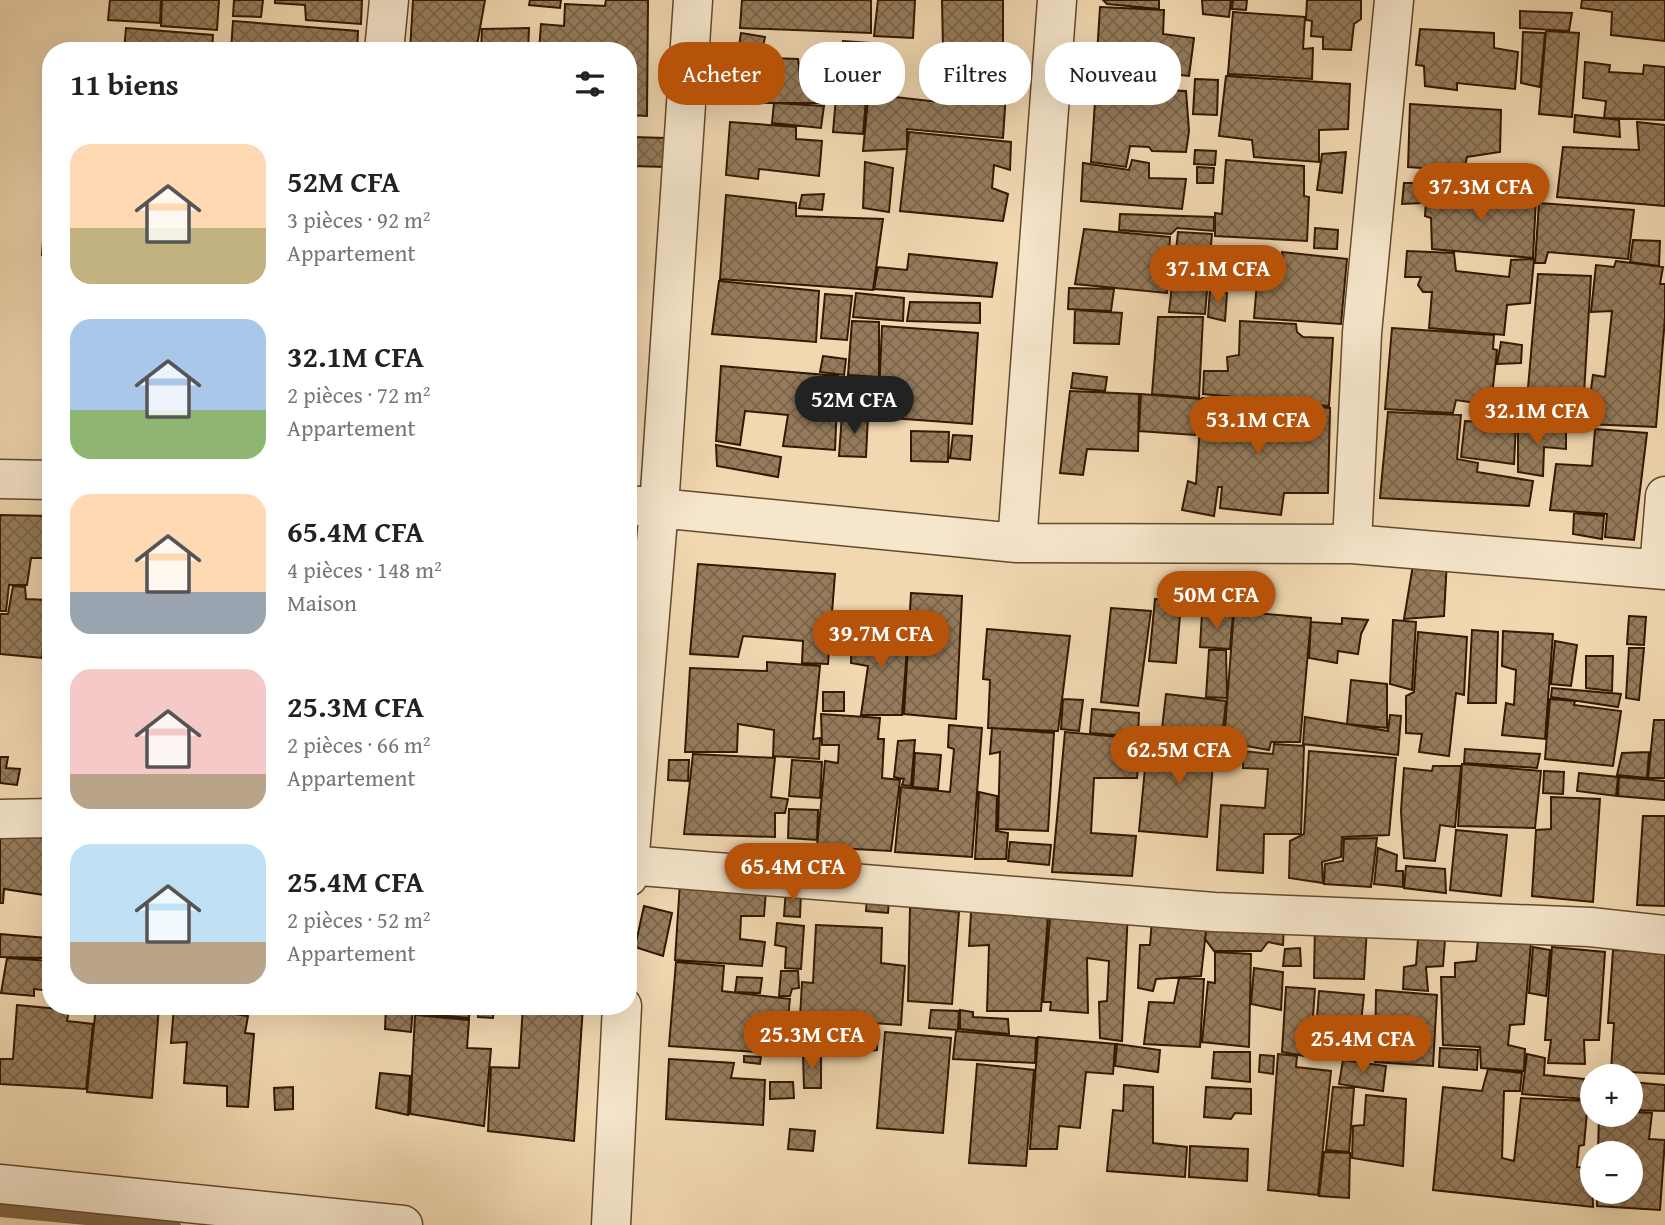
<!DOCTYPE html>
<html lang="fr">
<meta charset="utf-8">
<style>
:root{--surface:#fff;--page:#f6f6f6;--text:#222;--muted:#767676;--accent:#b45309}
body{margin:0;font-family:"Gentium Book Plus",serif;background:var(--page);color:var(--text);height:100vh;display:flex;flex-direction:column;font-size:26px;white-space:nowrap}
*{box-sizing:border-box;margin:0}
p{font-size:23px;color:var(--muted)}
.icon{flex:none;width:38px;height:38px;fill:none;stroke:currentColor;stroke-width:2;stroke-linecap:round;stroke-linejoin:round}
.map{position:relative;flex:1;overflow:hidden}
.details{position:absolute;left:42px;top:42px;width:595px;height:973px;display:flex;flex-direction:column;background:var(--surface);border-radius:28px;box-shadow:0 7px 28px #0002}
.details>*{flex:none}
.guide{position:absolute;left:658px;top:42px;width:665px;height:63px;display:flex;gap:14px}
.fabs{position:absolute;left:1580px;top:1064px;display:grid;gap:14px}
.fabs a{display:grid;place-items:center;width:63px;height:63px;border-radius:50%;background:var(--surface);box-shadow:0 7px 28px #0002;font-size:35px}
.price{position:absolute;translate:-50% -60px;padding:0 16px;border-radius:24px;background:var(--accent);color:#fff;font-size:23px;line-height:46px;filter:drop-shadow(0 2px 4px #0008)}
.price::after{content:'';position:absolute;left:50%;top:42px;width:21px;height:16px;margin-left:-10px;background:inherit;clip-path:polygon(0 0,100% 0,50% 100%)}
.price.on{background:#222;color:#fff}
ul{padding:0;list-style:none}
li{display:flex;align-items:center;gap:21px;height:175px;padding:0 28px}
li span{display:grid;place-items:center;flex:none;width:196px;height:140px;border-radius:21px;color:#555}
li>.icon{margin-inline-start:auto}
span .icon{width:84px;height:84px;fill:#fffc;stroke-width:1}
li b{font-size:30px}
h2{display:flex;justify-content:space-between;align-items:center;height:84px;padding:0 28px;font-size:30px}
.tag{padding:0 24px;border-radius:28px;background:var(--surface);box-shadow:0 7px 28px #0002;font-size:24px;line-height:63px}
.tag.on{background:var(--accent);color:#fff}
.map>svg:first-child{display:block}
</style>
<div class="map">
<svg width="1665" height="1225" viewBox="0 0 1665 1225">
<defs>
<pattern id="building-cross-hatch" width="8" height="8" patternUnits="userSpaceOnUse" patternTransform="scale(1.75)"><rect width="8" height="8" fill="#967c5c"/><path d="M0 0l8 8M0 8l8-8" fill="none" stroke="#7b654a"/></pattern>
</defs>
<rect width="100%" height="100%" fill="#f1d8b1"/>
<filter id="stains"><feTurbulence type="fractalNoise" baseFrequency=".00286" numOctaves="4"/><feColorMatrix values="0 0 0 0 .2 0 0 0 0 .09 0 0 0 0 .02 0 0 0 .5 -.17"/></filter>
<radialGradient id="worn" r=".72"><stop offset=".6" stop-color="#630" stop-opacity="0"/><stop offset="1" stop-color="#630" stop-opacity=".3"/></radialGradient>
<g fill="none" stroke-linecap="round" stroke-linejoin="round">
<path stroke="#7f6546" stroke-width="16" d="M0,1209l173,16"/>
</g>
<path fill="url(#building-cross-hatch)" stroke="#341900" stroke-width="2" d="M110,0h51l-1,23 -52,-3z
M162,0h57l-2,30 -56,-4z
M234,0h29l-2,17 -28,-1z
M275,0h87l-1,24 -55,-4 -1,-15 -30,-2z
M413,0h72l-9,51h-66z
M530,0h31l-1,8 -31,-3z
M606,0h42l-1,116 -19,-1v-64h-89l2,-27 23,2 1,-22 40,2z
M742,0h129v33l-131,-5z
M878,0h37l-2,38 -39,-2z
M942,0h61v49h-60z
M1103,0h56v9l-52,-5z
M1202,0h29l-2,17 -26,-3z
M1233,0h14l-1,10 -14,-1z
M1307,0h54v19l-7,5 -3,26 -28,-1v-12l-12,-1 1,-15 -6,-1z
M1582,0h83v41l-54,-6 1,-23 -31,-4z
M1100,7l64,3 -1,24 31,4 -5,38 -29,-3 -1,16 -64,-3z
M1520,11l52,2 -3,18 -49,-3z
M1233,12l72,5 -2,32 10,-1 -1,31 -84,-5z
M233,21l125,10 -1,20h-126z
M126,28l87,7 -1,16h-88z
M529,28l-1,23h-47l1,-22z
M1420,29l74,4v15l24,4 -3,37 -58,-6v7l-32,-4 -1,-20 -8,-1z
M1546,31l33,2 -7,84 -33,-3z
M1523,32l22,1 -5,54 -19,-4z
M741,33l24,4 -4,18 -23,-3z
M843,41l27,2 -2,20 -27,-3z
M939,51l64,3 -2,23 6,1 -4,60 -96,-9v20l-44,2 8,-82 25,2 -1,26 44,5z
M739,57l59,2 2,17 32,3 -3,24h-96z
M1585,62l25,3 -1,7 34,2 1,-9 21,2v53l-61,-2 2,-17 -23,-3z
M841,63l28,3 -1,19 -29,-2z
M1226,76l124,8 -2,45 -29,1v32l-65,-5 -2,-17 -33,-4z
M1195,79l23,1 -1,35 -24,-1z
M837,85l30,3 -4,46 -30,-2z
M1096,87l90,4 3,40 -3,21 -34,-1 -3,-4 -19,-1 -4,21 -35,-5z
M774,103l50,3 -3,22 -49,-5z
M1410,104l91,6 -1,42 -33,5 -3,14 -56,-4z
M1575,115l44,5 1,17 -46,-5z
M730,122l66,5v12l26,2 -3,35 -60,-7 -1,10 -32,-4z
M1637,122l28,3v81l-108,-9 6,-50 76,3z
M51,131v125l-9,-1z
M909,132l102,10 -1,28 -16,-5 -2,23 16,6 -5,27 -103,-10z
M632,137l35,1 -1,29 -35,-1z
M1195,150l21,1 -1,14 -21,-1z
M1346,152l-4,41 -25,-3 5,-36z
M1132,160l17,3v15l37,1 -4,30 -101,-8 2,-38 46,7z
M1226,160l78,6v30l5,1 -2,44 -92,-5v-23l7,1z
M865,162l28,6 -4,44 -26,-4z
M1197,167l17,1 -1,15h-16z
M1404,183h20l-2,20 -20,1z
M1427,186l36,2 2,6 71,4 -3,60 -101,-9 -1,-31 -6,-2z
M824,194l-2,16 -23,-2 3,-13z
M726,195l70,8v13l87,3 -10,71 -153,-11z
M1539,203l95,7 -6,49 -80,-7 -3,11h-10z
M1120,214l94,3v14l-37,-3 -6,6 -52,-4z
M1315,228l23,2 -1,19 -23,-1z
M1084,229l86,8 -3,56 -92,-9z
M1178,232l34,2 -7,80 -36,-2z
M1633,240l27,1 -1,25 -29,-4z
M1215,250l14,1 -2,23 -14,-2z
M1407,251l47,2 2,18 53,6 2,-17 23,-1 -4,44 -23,2 -3,30 -75,-7 3,-36h-9l-5,-7 3,-8h-16z
M1282,252l65,7 -6,65 -87,-6 5,-61 24,2z
M909,254l88,9 -5,34 -118,-8 4,-22 29,3z
M1616,261l47,6 -3,17h5v34l-9,109 -70,-3 7,-49 12,2 7,-66 -21,1 5,-47 18,2z
M1538,274l53,2 -9,151 -57,-5z
M719,281l100,10 -3,51 -104,-8z
M1069,288l45,1 -3,22 -43,-2z
M1210,290l17,3 -2,28 -17,-4z
M856,293l48,5 -1,23 -50,-4z
M825,294l27,2 -5,44 -26,-2z
M51,299v64l-4,-1z
M910,302l70,1v20l-73,-2z
M1075,310l47,3 -3,31 -45,-1z
M1158,317h45l-4,81 -47,-4z
M852,321l27,1v55l-31,-2z
M1240,321l56,3 1,8 6,5 30,1 -4,68 -126,-12 1,-23h24l-1,-14 12,-2z
M882,326l96,7 -6,91 -94,-7z
M1392,328l102,7 -1,14 4,1 -6,55 -35,-5 -3,13 -68,-4z
M1501,342l21,3 -1,18 -24,1z
M823,356l23,3 -2,16 -24,-3z
M47,365l4,1v35l-7,-1z
M721,366l117,10 -3,74 -52,-4 5,-31 -43,-4 -5,34 -24,-4z
M1073,373l34,4 -2,14 -34,-3z
M1495,388h24l-2,34 -25,-2z
M1070,391l69,3 -1,57 -51,-2 -4,26 -23,-2z
M1141,394l59,5 -5,36 -56,-4z
M1202,398l128,10 -2,85h-44l-3,22 -61,-7 2,-21h-4l-4,29 -32,-6 6,-29 8,3z
M1388,412l73,3 -4,44 21,4 -1,9 56,9 -4,25 -149,-8z
M842,415l26,1 -2,41 -27,-1z
M1465,421l51,3 -2,40 -53,-7z
M1518,425l48,4v20l-22,-2 -1,29 -25,-4z
M1595,429l52,4 -13,107 -29,-3 2,-23 -57,-4 6,-46 36,2z
M911,431l38,1 -1,30 -37,-1z
M953,435l19,1 -2,24 -20,-2z
M716,445l65,12 -3,20 -61,-11z
M1574,513l30,3 -2,23 -29,-5z
M0,515l51,1 -2,42h-18l-4,27h-18l-3,26h-6z
M1447,560l-3,56 -40,3 9,-54z
M698,564l137,10 -7,90 -26,-1 1,-22 -60,-5 -5,21 -48,-3z
M13,586l12,1 1,12 21,1 -5,58 -42,-4v-40h8z
M911,593l51,3 -6,123 -52,-5z
M1155,599l26,4 -5,60 -27,-2z
M1111,608l40,3 -13,95 -37,-4z
M1234,611l77,7 -11,124h-29l-2,8 -45,-8z
M1202,613l31,1 -3,35 -30,-2z
M1629,616l17,1 -2,28 -17,-1z
M1342,618l26,2 -7,14 -3,20 -20,-3 -1,12 -28,-5 2,-36 31,2z
M1393,620l23,2 -4,68 -22,-6z
M852,629l56,7 -6,79h-41l7,-49 -17,-3z
M987,629l83,7 -12,95 -70,-3 2,-48 -7,-1z
M1472,630l26,2 -2,71h-28z
M1503,631l50,3 -8,105 -43,-4 4,-32 8,2 2,-35 -14,-4z
M1418,632l49,5 -3,58 -8,-2 -7,63 -30,-4 3,-18 -16,-1v-37l8,-4z
M46,633h5v26l-8,-1z
M1555,641l22,4 -6,41 -20,-2z
M1629,648h15l-5,52 -13,-2z
M1209,650h17l1,48 -21,-1z
M1586,656h27l-1,35 -26,-3z
M767,662l53,4 -7,73 7,-1 -1,21 -46,-3 1,-26 -36,-6 -1,28h-52l5,-84 77,3z
M1351,680l36,4v44l-40,-4z
M1552,688l69,6 -3,13 -67,-10z
M823,692h21v19h-21z
M1166,694l60,7 -4,38 -61,-2z
M1063,699l20,1 -4,31 -18,-2z
M1550,699l25,2 -1,4 47,6 -8,55 -68,-7z
M1092,709l47,4 -1,24 -48,-4z
M821,714l59,4 -2,21h6l-2,39 18,2 -9,71 -74,-4 8,-86 13,2 1,-18h-17z
M1390,715l11,1 -3,39 -95,-11 2,-27 83,14z
M1654,720h11v58h-17z
M949,725l33,3 -10,129 -77,-5 6,-65 49,5 4,-43 -6,-2z
M992,728l62,5 -6,98 -50,-2 2,-77 -10,2z
M1065,732l76,7 -4,39h-43l-3,55 45,3 -4,40 -80,-4z
M1148,737l76,5 -1,23 -10,-1 -6,73 -68,-6z
M915,740l-4,46 -9,-1 2,-6 -10,-2 4,-36z
M1274,744l30,2 -3,88h-37l-1,39 -46,-3 4,-65 44,3 3,-39 -25,-1v-17l30,3z
M1465,749l75,5 -3,14 -73,-5z
M1309,751l87,7 -7,77 -47,2 -1,20 -19,5 1,21 -34,-5 1,-37 14,-7z
M1649,752l-2,26 -30,-3 5,-22z
M915,753l26,2 -3,34 -25,-2z
M693,754l82,4 -4,39 17,2 -3,14h-10v24l-91,-3z
M0,757h8l-2,11 14,1 -3,16 -17,-2z
M669,760h20l-1,21 -20,-1z
M792,760l30,2 -2,36 -31,-2z
M1462,764l79,7 -6,57 -77,-2z
M1433,766h28l-6,61 -15,-2 -5,36 -31,-3 -3,-47 3,-43 28,3z
M1544,771l20,1 -1,22 -20,-1z
M1579,773l39,4 -2,19 -39,-5z
M1619,777l46,4v19l-47,-4z
M979,792l18,4 -1,35 12,2 -2,26h-31z
M1551,797l49,2 -7,103 -61,-6 4,-66 15,-1z
M789,809l29,1 -1,30 -29,-2z
M1643,816h22v90l-28,-1z
M1456,830l51,5 -6,61 -51,-6z
M0,831l51,4v61l-47,-7 -1,14h-3z
M1377,838l-6,49 -47,-3 1,-20 18,-3 1,-22z
M1010,842l41,3 -2,20 -41,-4z
M1378,848l19,7 -1,16h7v16l-29,-3z
M1406,866l39,3 1,24 -42,-5z
M680,882l86,8 -2,26h-23l-1,23 25,3 -3,24 -87,-6z
M786,889l15,1 -1,27 -16,-1z
M867,896l22,1 -1,16 -22,-2z
M972,896l77,6 -8,109h-54l2,-66 -20,1z
M644,906l28,7 -9,43 -28,-9z
M1051,906l77,4 -6,131 -22,-3 -1,-36 8,-1 2,-40 -22,-3 1,55 -38,-3 1,-8h-8z
M910,907l49,5 -7,92 -44,-3z
M1208,918l76,6 -1,21 -15,-3 -7,9h-47l-9,-12z
M1152,919l55,3 -6,54 -45,3 -3,12 -15,-3 2,-43h10z
M777,923l27,3 -3,43 -16,-1 1,-21 -11,-2z
M816,925l66,3 -1,35 24,3 -4,59 -101,-7 2,-36 11,1z
M1315,925l52,1 -3,53 -50,-1z
M0,934l47,4 -2,20 -45,-1z
M1418,939l27,1 -2,26 -17,1 2,24 -25,-2 1,-22 12,-2z
M1478,939l53,4 -7,81 -14,1 -2,20 17,4 -1,22 -43,-3 -1,-21 -37,-2 -2,-68h14v-14l21,-2z
M1533,947l17,3 -4,46 -17,-3z
M1552,947l53,5 -6,88h-15l1,24 -37,-1 3,-23h-6z
M1300,948l1,18h-18l2,-17z
M1613,950l52,2v122l-54,-3 3,-48h-6z
M1215,952l36,2 -2,93 -47,-5 6,-60 7,1z
M7,958l44,3v30l-17,-2v7l-33,-3z
M676,962l48,4 -2,25 68,8 -6,55 -115,-8z
M1254,968l29,4 -2,38 -30,-6z
M781,971h17l1,17 -7,1 -2,7h-11z
M737,977l25,1 -2,15 -25,-1z
M1179,978l25,1 -4,68 -56,-3 5,-42 25,1z
M1286,987l29,2 -5,68 -28,-5z
M1376,990l61,5 -4,71 -58,-4z
M1319,991l45,4 -7,63 -43,1z
M17,1005l52,5 -2,11 26,3 -7,65 -86,-5v-25h13z
M96,1006h63l-7,92 -65,-6z
M174,1006h60l-1,8 15,2 -3,17 9,1 -6,73 -21,-1v-20l-43,-3 3,-41 -16,1z
M386,1006h27l-2,26 -26,-3z
M417,1006h53l-1,12 -53,-5z
M479,1006h15l-1,12 -15,-1z
M523,1006h60l-9,135 -86,-10 3,-64 28,1z
M931,1010l28,1 -1,19 -29,-2z
M960,1010l13,2v5l35,2 1,15 -49,-5z
M415,1015l54,5 -2,28 24,1 -7,77 -74,-12z
M797,1020l81,6 -1,24 -33,3 -48,-4z
M956,1031l80,7 -1,25 -82,-4z
M885,1032l66,6 -8,95 -66,-5z
M1038,1037l77,7 -2,30 -27,-2 -6,56 -21,-2 -2,23h-27z
M1117,1044l43,6 -2,22 -43,-6z
M1440,1048l38,2 -1,20 -38,-3z
M1214,1052h36v30l-38,-4z
M821,1053v35h-17l-1,-34z
M1278,1054l19,2 -1,11 35,4 -13,124 -50,-5z
M1527,1054l18,4 -1,17 40,4 -1,20 -61,-5z
M1260,1055l14,1 -1,18 -14,-2z
M744,1056l17,1 -1,7 -16,-2z
M669,1059l65,4 -3,15 34,2 -2,45 -97,-6z
M1343,1060l43,6 -3,25 -44,-7z
M977,1064l57,6 -8,96 -57,-3z
M1488,1069l34,4 -2,18h-16l-2,67 12,3 7,-63 67,3 -4,44 -5,1 -2,21 15,1 1,39 -160,-17 10,-103 39,4z
M380,1073l30,3 -2,39 -32,-7z
M770,1082h23l1,16 -24,1z
M1631,1082l34,3v26l-34,-1z
M1124,1085l29,2v56l34,4 -2,30 -78,-6 6,-61 10,1z
M293,1087v22l-18,1 -1,-22z
M1206,1087l45,2v25l-16,-1 -4,6 -27,-2z
M1333,1087l21,1 -5,64 -23,-2z
M1366,1095l40,4 -3,67 -51,-8 1,-32 11,-1z
M1631,1112l21,1 -3,26 16,1 -5,70 -63,-4v-14h34v-39h-33l1,-38h32z
M790,1129l25,2 -2,20 -25,-2z
M1190,1146l58,3 -1,32 -58,-4z
M1324,1152l26,1 -1,45 -30,-2z"/>
<g fill="none" stroke-linecap="round" stroke-linejoin="round">
<g stroke="#63492c" stroke-width="41">
<path id="minor" d="M384,51l5,-51
M0,479l51,1
M628,505l389,38 335,1 313,26
M1017,543l40,-543
M1352,544l10,-211 32,-333
M1659,569l6,-73
M0,819l51,-1
M628,865l586,47 376,15 75,8
M628,877l31,-370 34,-507
M0,1184l403,41
M611,1225l11,-219"/>
</g>
<use href="#minor" stroke="#f6e6cc" stroke-width="38"/>
</g>
<rect width="100%" height="100%" filter="url(#stains)"/>
<rect width="100%" height="100%" fill="url(#worn)"/>
</svg>
<div class="fabs">
<a>+</a>
<a>−</a>
</div>
<b class="price" style="left:1481px;top:223px">37.3M CFA</b>
<b class="price" style="left:1218px;top:305px">37.1M CFA</b>
<b class="price on" style="left:854px;top:436px">52M CFA</b>
<b class="price" style="left:1537px;top:447px">32.1M CFA</b>
<b class="price" style="left:1258px;top:456px">53.1M CFA</b>
<b class="price" style="left:1216px;top:631px">50M CFA</b>
<b class="price" style="left:881px;top:670px">39.7M CFA</b>
<b class="price" style="left:1179px;top:786px">62.5M CFA</b>
<b class="price" style="left:793px;top:903px">65.4M CFA</b>
<b class="price" style="left:812px;top:1071px">25.3M CFA</b>
<b class="price" style="left:1363px;top:1075px">25.4M CFA</b>
<div class="guide">
<a class="tag on">Acheter</a>
<a class="tag">Louer</a>
<a class="tag">Filtres</a>
<a class="tag">Nouveau</a>
</div>
<section class="details">
<h2>11 biens<svg class="icon" aria-label="filters" viewBox="0 0 24 24"><path d="M4 7h16M4 17h16"/><circle cx="9" cy="7" r="2"/><circle cx="15" cy="17" r="2"/></svg></h2>
<ul>
<li><span style="background:linear-gradient(#ffd9b3 60%,#c2b280 0)"><svg class="icon" aria-label="home" viewBox="0 0 24 24"><path d="M3 11l9-7 9 7M6 9v11h12V9"/></svg></span><div><b>52M CFA</b><p>3 pièces · 92 m²</p><p>Appartement</p></div></li>
<li><span style="background:linear-gradient(#a9c7e8 65%,#8fb573 0)"><svg class="icon" aria-label="home" viewBox="0 0 24 24"><path d="M3 11l9-7 9 7M6 9v11h12V9"/></svg></span><div><b>32.1M CFA</b><p>2 pièces · 72 m²</p><p>Appartement</p></div></li>
<li><span style="background:linear-gradient(#ffd9b3 70%,#9aa5b1 0)"><svg class="icon" aria-label="home" viewBox="0 0 24 24"><path d="M3 11l9-7 9 7M6 9v11h12V9"/></svg></span><div><b>65.4M CFA</b><p>4 pièces · 148 m²</p><p>Maison</p></div></li>
<li><span style="background:linear-gradient(#f6c9c9 75%,#b9a48a 0)"><svg class="icon" aria-label="home" viewBox="0 0 24 24"><path d="M3 11l9-7 9 7M6 9v11h12V9"/></svg></span><div><b>25.3M CFA</b><p>2 pièces · 66 m²</p><p>Appartement</p></div></li>
<li><span style="background:linear-gradient(#bfe0f5 70%,#b9a48a 0)"><svg class="icon" aria-label="home" viewBox="0 0 24 24"><path d="M3 11l9-7 9 7M6 9v11h12V9"/></svg></span><div><b>25.4M CFA</b><p>2 pièces · 52 m²</p><p>Appartement</p></div></li>
</ul>
</section>
</div>
